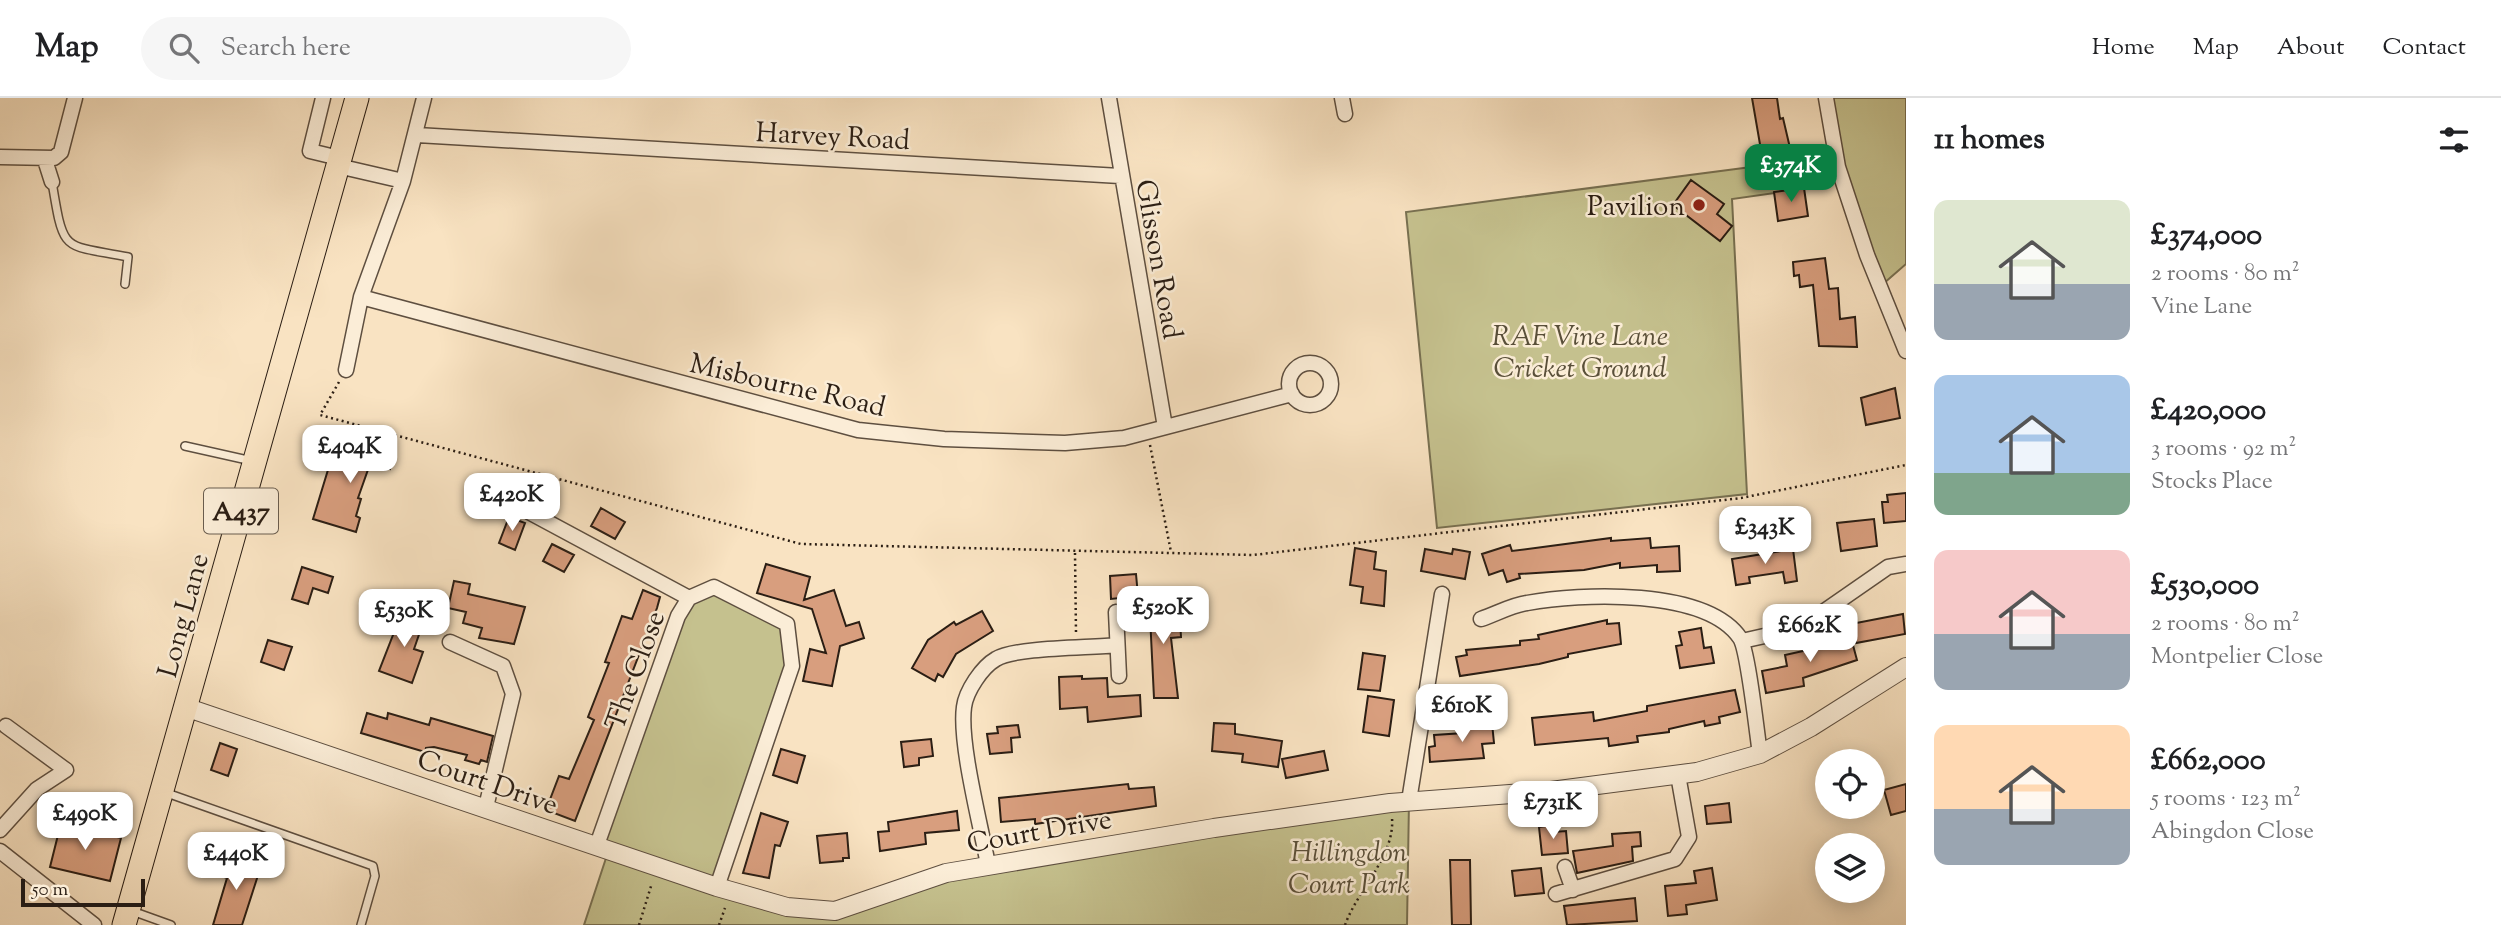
<!DOCTYPE html>
<meta charset="utf-8">
<style>
:root{--surface:#fff;--page:#f6f6f6;--text:#202124;--muted:#757577;--line:#e0e0e0;--accent:#0b8043}
body{margin:0;font-family:"Sorts Mill Goudy",serif;background:var(--page);color:var(--text);height:100vh;display:flex;flex-direction:column;font-size:26px;white-space:nowrap}
*{box-sizing:border-box;margin:0}
p{font-size:23px;color:var(--muted)}
.icon{flex:none;width:38px;height:38px;fill:none;stroke:currentColor;stroke-width:2;stroke-linecap:round;stroke-linejoin:round}
.map{position:relative;flex:1;overflow:hidden}
.side{display:flex;flex-direction:column;background:var(--surface);width:595px}
.side>*{flex:none}
.fabs{position:absolute;left:1815px;top:651px;display:grid;gap:14px}
.fabs a{display:grid;place-items:center;width:70px;height:70px;border-radius:50%;background:var(--surface);box-shadow:0 4px 18px #0003;font-size:35px}
.scale{position:absolute;left:21px;bottom:18px;width:124px;box-sizing:border-box;padding-left:7px;border:4px solid #2b1e14;border-top:0;font-size:19px;line-height:24px;white-space:nowrap;color:#2b1e14;-webkit-text-stroke:5px #fbedd7;paint-order:stroke}
.price{position:absolute;translate:-50% -60px;padding:0 16px;border-radius:14px;background:#fff;color:#222;font-size:23px;line-height:46px;filter:drop-shadow(0 2px 4px #0008)}
.price::after{content:'';position:absolute;left:50%;top:42px;width:21px;height:16px;margin-left:-10px;background:inherit;clip-path:polygon(0 0,100% 0,50% 100%)}
.price.on{background:var(--accent);color:#fff}
ul{padding:0;list-style:none}
li{display:flex;align-items:center;gap:21px;height:175px;padding:0 28px}
li span{display:grid;place-items:center;flex:none;width:196px;height:140px;border-radius:14px;color:#555}
li>.icon{margin-inline-start:auto}
span .icon{width:84px;height:84px;fill:#fffc;stroke-width:1}
li b{font-size:30px}
h2{display:flex;justify-content:space-between;align-items:center;height:84px;padding:0 28px;font-size:30px}
header{display:flex;align-items:center;gap:42px;box-sizing:border-box;height:98px;padding:0 35px;background:var(--surface);border-bottom:2px solid var(--line)}
header strong{font-size:33px}
nav{display:flex;gap:38px;margin-inline-start:auto;font-size:24px}
.search{width:490px;height:63px;background:var(--page);display:flex;align-items:center;gap:18px;box-sizing:border-box;padding:0 24px;border-radius:38px;color:var(--muted);font-size:26px}
main{display:flex;flex:1;min-height:0}
.map>svg:first-child{display:block}
</style>
<header>
<strong>Map</strong>
<div class="search"><svg class="icon" aria-label="search" viewBox="0 0 24 24"><circle cx="10" cy="10" r="6"/><path d="M15 15l6 6"/></svg>Search here</div>
<nav><a>Home</a><a>Map</a><a>About</a><a>Contact</a></nav>
</header>
<main>
<div class="map">
<svg width="1906" height="827" viewBox="0 0 1906 827">
<rect width="100%" height="100%" fill="#f9e3c2"/>
<filter id="stains"><feTurbulence type="fractalNoise" baseFrequency=".00286" numOctaves="4"/><feColorMatrix values="0 0 0 0 .2 0 0 0 0 .09 0 0 0 0 .02 0 0 0 .5 -.17"/></filter>
<radialGradient id="worn" r=".72"><stop offset=".6" stop-color="#630" stop-opacity="0"/><stop offset="1" stop-color="#630" stop-opacity=".3"/></radialGradient>
<path fill="#c5c18e" stroke="#787051" stroke-width="2" d="M1828,0h78v166l-23,20 -46,-131z
M1828,59l4,28 -100,14 15,295 -310,34 -31,-316z
M714,489l73,37 5,42 -75,221 94,23 105,-27 493,-82 -2,124h-823l25,-76 -12,-4 92,-247z"/>
<path fill="#d89e7e" stroke="#2b1e14" stroke-width="2" d="M1752,0h25l3,21 3,-1 7,30 -6,1 2,9 -26,6 -3,-13 4,-1z
M1691,82l33,24 -7,10 15,12 -12,15 -47,-36z
M1804,90l4,28 -30,5 -4,-29z
M1825,160l4,31 9,-1 2,31 15,-2 2,30 -38,-1 -6,-61 -13,2 -1,-12 -5,1 -1,-14z
M1895,290l5,30 -34,7 -5,-27z
M359,341l36,9 -5,21 -20,-5 -12,34 3,1 -5,17 4,2 -4,14 -43,-13 18,-59 21,7z
M1906,395v28l-22,2 -2,-21h6l-1,-7z
M601,410l24,14 -10,17 -24,-13z
M509,419l16,6 -10,27 -16,-7z
M1874,421l3,27 -36,5 -4,-28z
M1611,440v3l39,-3 1,10 28,-2 1,25 -23,1v-7l-37,3v-5l-36,7 -65,4 1,4 -13,4 -4,-12 -14,5 -7,-21 28,-9 2,6z
M552,446l22,11 -10,17 -21,-11z
M1355,450l21,4 -2,17 12,2 -2,35 -23,-3 2,-16 -13,-2z
M1425,451l27,5 1,-5 17,3 -5,27 -44,-8z
M1793,451l4,32 -12,2 -2,-11 -34,5 1,6 -14,2 -4,-26z
M766,466l44,13 -6,23 30,-10 12,36 13,-4 5,16 -24,8 -8,40 -29,-5 7,-32 16,4 -14,-44 -55,-16z
M302,469l31,10 -5,16 -15,-5 -5,16 -16,-5z
M1136,476l2,22 -27,3 -1,-23z
M454,483l16,3 -2,10 57,13 -11,37 -35,-6 3,-10 -19,-5 3,-11 -18,-4z
M643,492l17,7 -3,11 -82,213 -29,-11 13,-34 10,3 25,-59 -6,-3 21,-54 -4,-1 17,-46 10,3z
M1149,497h21l1,26 9,-1 1,17 -10,1 7,60h-24z
M982,513l11,20 -37,23 -13,23 -5,-3 -3,7 -23,-13 16,-28 26,-18 2,3z
M402,514l22,8 -10,29 9,3 -11,31 -33,-12z
M1903,516l2,20 -49,9 -5,-19z
M1607,522v4l12,-1 2,21 -53,10v3l-29,7 -79,12 -4,-19 11,-2 -1,-5 54,-5v-4l19,-2 -1,-4z
M1701,530l3,20 7,-1 3,16 -34,5 -4,-22 6,-1 -3,-13z
M1850,536l7,26 -54,18 1,8 -38,7 -4,-22 25,-5 -2,-11 27,-6 15,-5 -1,-5z
M268,542l24,7 -8,23 -23,-8z
M1363,555l22,3 -5,35 -22,-2z
M1082,578v3l25,-1 1,19 32,-2 1,21 -53,6 -1,-15 -27,2 -1,-32z
M1735,592l5,22 -21,5 1,6 -15,3 -1,-5 -35,8v3l-32,4 1,6 -29,4 -1,-8 -73,7 -3,-27 61,-6 1,9 53,-10v-5z
M1368,598l26,4 -5,36 -26,-4z
M367,615l20,6 1,-6 41,12 2,-7 62,18 -6,26 -6,-2 -2,4 -14,-4 2,-5 -33,-8 -8,1 -1,4 -64,-19z
M1214,625l21,1v10l47,7 -4,26 -36,-5 1,-8 -31,-3z
M1492,625l2,20 -12,1 2,14 -54,4 -1,-15 6,-1 -1,-11 30,-2 -1,-7z
M1018,627l2,12 -9,1 1,14 -22,2 -3,-20 11,-1 -1,-6z
M931,641l2,17 -14,2v7l-15,2 -3,-25z
M220,645l17,6 -9,27 -17,-6z
M781,651l24,7 -8,27 -24,-8z
M1324,653l4,19 -42,8 -4,-19z
M1128,686l1,5 25,-2 2,19 -121,18v-5l-34,3 -2,-24z
M1906,686v27l-15,4 -7,-25z
M1729,705l2,19 -24,2 -2,-18z
M957,713l2,19 -34,3 1,11 -46,7 -2,-19 11,-1 -1,-9z
M761,715l27,9 -8,24 -5,-1 -6,33 -26,-5z
M61,725l60,15 -11,43 -60,-14z
M1552,727l1,7 13,-1 2,22 -26,2 -3,-28z
M1640,734l1,14 -9,1 1,14 -56,12 -4,-22 40,-5 -1,-12z
M847,735l2,25h-6v3l-23,2 -3,-27z
M224,760l36,11 -18,56h-29l14,-47 -8,-3z
M1450,762h20l1,65h-19z
M1541,770l3,25 -29,3 -3,-25z
M1712,770l5,32 -31,5 1,9 -19,2 -3,-30 31,-3 -2,-12z
M1635,800l2,23 -70,4 -3,-19z"/>
<g fill="none" stroke-linecap="round" stroke-linejoin="round">
<g stroke="#5e4f40" stroke-width="10">
<path id="service" d="M1799,76l39,-7
M52,84c12,73 10,62 76,75l-3,27
M185,348l67,15
M164,694l209,74 2,10 -14,49
M132,813l39,14"/>
</g>
<g stroke="#5e4f40" stroke-width="17">
<path id="minor" d="M323,0l-13,53 29,7
M1109,0l56,329
M1342,0l3,16
M1826,0l12,69 29,88 39,96
M417,37l703,41
M0,59l54,1 7,-6 14,-54
M45,62l7,22
M338,68l65,15
M361,199l497,133 86,9 121,4 59,-5 168,-44
M1289 286a21 21 0 1 1 42 0a21 21 0 1 1-42 0Z
M346,272l15,-73 42,-116 21,-83
M529,414l160,86
M1116,514l3,64
M1481,521c15,-5 31,-14 46,-16 53,-10 179,-15 213,35 8,12 17,96 20,116
M1742,543l58,-13 88,-61 18,-3
M450,544l53,24 10,28 -27,113
M1409,703l33,-207
M0,732l37,-41 29,-19 -60,-44
M597,747l81,-229 11,-18 25,-11 73,37 5,42 -75,221
M0,753l94,74
M988,767c-7,-39 -29,-122 -24,-158 2,-16 18,-40 32,-48 19,-12 95,-11 121,-14
M1565,769l8,23
M1556,796l119,-35 14,-22 -11,-62"/>
</g>
<g stroke="#5e4f40" stroke-width="20">
<path id="tertiary" d="M188,610l529,179 70,20 48,4 111,-38 268,-45 176,-25 161,-12 146,-19 63,-18 51,-27 95,-60"/>
</g>
<g stroke="#2b1e14" stroke-width="25">
<path id="primary" d="M124,827l233,-827"/>
</g>
<path stroke="#2b1e14" stroke-width="2.5" stroke-dasharray="2 3.5" stroke-linecap="butt" d="M339,284l-19,33 481,129 452,11 488,-57 165,-33
M1150,347l21,107
M1075,455l1,80
M639,827l13,-42
M719,827l6,-17
M1345,827c13,-36 50,-69 47,-107"/>
<use href="#service" stroke="#fbedd7" stroke-width="7"/>
<use href="#minor" stroke="#fbedd7" stroke-width="14"/>
<use href="#tertiary" stroke="#fbedd7" stroke-width="18"/>
<use href="#primary" stroke="#f9e3c2" stroke-width="23"/>
</g>
<circle fill="#8f2418" stroke="#fbedd7" stroke-width="2.5" cx="1699" cy="107" r="7"/>
<g text-anchor="middle" stroke-width="5" stroke-linejoin="round" paint-order="stroke">
<rect fill="#fbedd7" stroke="#695c4e" stroke-width="2" x="204" y="390.5" width="74" height="45" rx="5"/>
<g font-size="26" font-weight="bold" fill="#2b1e14">
<text x="241" y="422">A437</text>
</g>
<g font-size="28" fill="#2b1e14" stroke="#fbedd7">
<text transform="translate(833 37) rotate(3)" y="10">Harvey Road</text>
<text transform="translate(1160 161) rotate(80)" y="10">Glisson Road</text>
<text transform="translate(788 286) rotate(13)" y="10">Misbourne Road</text>
<text transform="translate(182 517) rotate(-75)" y="10">Long Lane</text>
<text transform="translate(634 572) rotate(-70)" y="10">The Close</text>
<text transform="translate(488 683) rotate(19)" y="10">Court Drive</text>
<text transform="translate(1039 732) rotate(-10)" y="10">Court Drive</text>
</g>
<g font-size="28" fill="#2b1e14" stroke="#fbedd7" text-anchor="end">
<text x="1685" y="117">Pavilion</text>
</g>
<g font-size="28" font-style="italic" fill="#594f39" stroke="#fbedd7">
<text x="1580" y="247">RAF Vine Lane<tspan x="1580" dy="32">Cricket Ground</tspan></text>
<text x="1349" y="763">Hillingdon<tspan x="1349" dy="32">Court Park</tspan></text>
</g>
</g>
<rect width="100%" height="100%" filter="url(#stains)"/>
<rect width="100%" height="100%" fill="url(#worn)"/>
</svg>
<div class="fabs">
<a><svg class="icon" aria-label="locate" viewBox="0 0 24 24"><circle cx="12" cy="12" r="6"/><path d="M12 2v4M12 18v4M2 12h4M18 12h4"/></svg></a>
<a><svg class="icon" aria-label="layers" viewBox="0 0 24 24"><path d="M12 4l9 5-9 5-9-5zM3 14l9 5 9-5"/></svg></a>
</div>
<div class="scale">50 m</div>
<b class="price on" style="left:1791px;top:106px">£374K</b>
<b class="price" style="left:350px;top:387px">£404K</b>
<b class="price" style="left:512px;top:435px">£420K</b>
<b class="price" style="left:1765px;top:468px">£343K</b>
<b class="price" style="left:1163px;top:548px">£520K</b>
<b class="price" style="left:404px;top:551px">£530K</b>
<b class="price" style="left:1810px;top:566px">£662K</b>
<b class="price" style="left:1462px;top:646px">£610K</b>
<b class="price" style="left:1553px;top:743px">£731K</b>
<b class="price" style="left:85px;top:754px">£490K</b>
<b class="price" style="left:236px;top:794px">£440K</b>
</div>
<section class="side">
<h2>11 homes<svg class="icon" aria-label="filters" viewBox="0 0 24 24"><path d="M4 7h16M4 17h16"/><circle cx="9" cy="7" r="2"/><circle cx="15" cy="17" r="2"/></svg></h2>
<ul>
<li><span style="background:linear-gradient(#dfe7d0 60%,#9aa5b1 0)"><svg class="icon" aria-label="home" viewBox="0 0 24 24"><path d="M3 11l9-7 9 7M6 9v11h12V9"/></svg></span><div><b>£374,000</b><p>2 rooms · 80 m²</p><p>Vine Lane</p></div></li>
<li><span style="background:linear-gradient(#a9c7e8 70%,#7fa58c 0)"><svg class="icon" aria-label="home" viewBox="0 0 24 24"><path d="M3 11l9-7 9 7M6 9v11h12V9"/></svg></span><div><b>£420,000</b><p>3 rooms · 92 m²</p><p>Stocks Place</p></div></li>
<li><span style="background:linear-gradient(#f6c9c9 60%,#9aa5b1 0)"><svg class="icon" aria-label="home" viewBox="0 0 24 24"><path d="M3 11l9-7 9 7M6 9v11h12V9"/></svg></span><div><b>£530,000</b><p>2 rooms · 80 m²</p><p>Montpelier Close</p></div></li>
<li><span style="background:linear-gradient(#ffd9b3 60%,#9aa5b1 0)"><svg class="icon" aria-label="home" viewBox="0 0 24 24"><path d="M3 11l9-7 9 7M6 9v11h12V9"/></svg></span><div><b>£662,000</b><p>5 rooms · 123 m²</p><p>Abingdon Close</p></div></li>
</ul>
</section>
</main>
